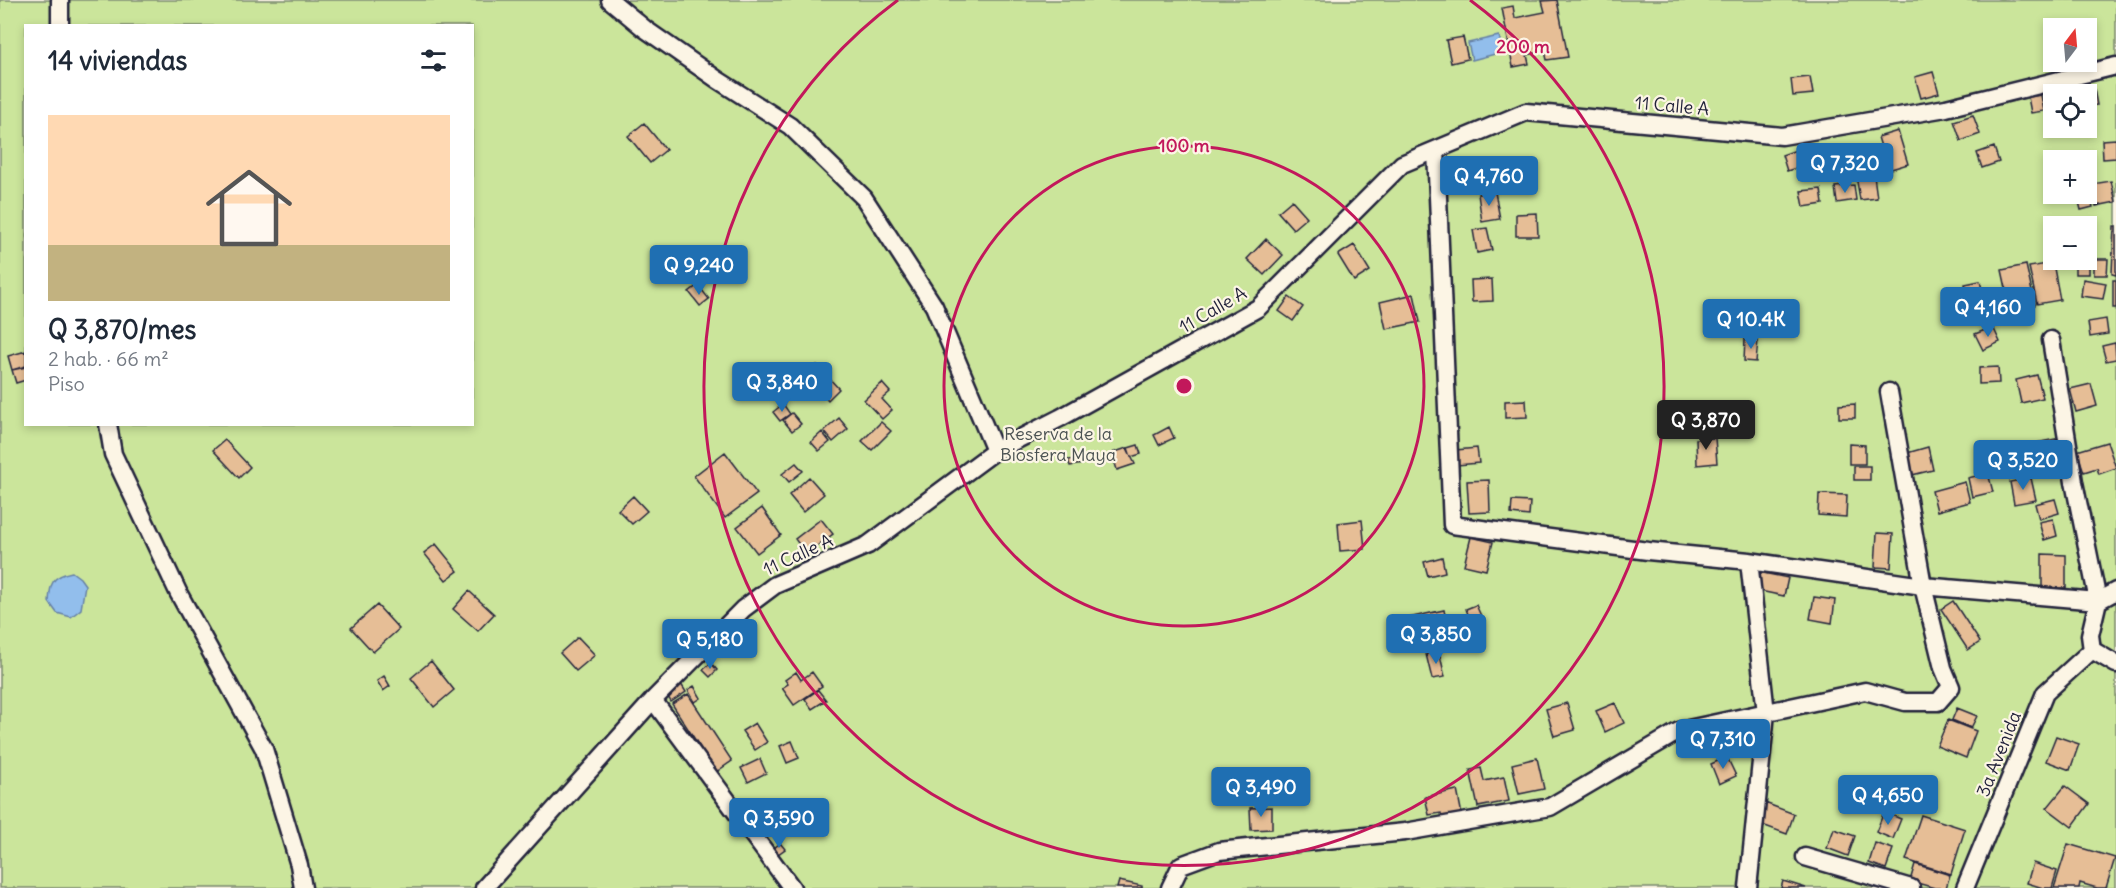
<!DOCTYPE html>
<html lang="es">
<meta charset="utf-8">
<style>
:root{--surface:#fff;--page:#f2f2f3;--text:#1f2937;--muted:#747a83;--line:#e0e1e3;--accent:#1f6fb2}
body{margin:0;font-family:Delius,sans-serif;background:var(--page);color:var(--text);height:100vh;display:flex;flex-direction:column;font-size:22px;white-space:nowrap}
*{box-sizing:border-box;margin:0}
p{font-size:20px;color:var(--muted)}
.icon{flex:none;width:33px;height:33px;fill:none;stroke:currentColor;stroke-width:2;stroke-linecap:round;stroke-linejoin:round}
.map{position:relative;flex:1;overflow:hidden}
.drawer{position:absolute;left:24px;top:24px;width:450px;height:402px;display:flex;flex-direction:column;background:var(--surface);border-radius:0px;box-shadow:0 3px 9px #0003}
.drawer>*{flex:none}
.needle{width:39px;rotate:16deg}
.fabs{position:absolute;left:2043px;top:18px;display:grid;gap:12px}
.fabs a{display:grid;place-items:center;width:54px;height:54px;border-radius:0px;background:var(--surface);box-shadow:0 3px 9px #0003;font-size:30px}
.price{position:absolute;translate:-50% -51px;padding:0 14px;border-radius:6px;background:var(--accent);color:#fff;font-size:20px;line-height:39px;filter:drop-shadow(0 2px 3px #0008)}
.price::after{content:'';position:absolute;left:50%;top:36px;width:18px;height:14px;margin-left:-9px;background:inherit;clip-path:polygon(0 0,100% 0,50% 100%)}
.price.active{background:#222;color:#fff}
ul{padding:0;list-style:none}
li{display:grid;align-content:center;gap:12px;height:318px;padding:0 24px}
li+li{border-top:2px solid var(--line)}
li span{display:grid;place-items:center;height:186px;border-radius:0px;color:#555}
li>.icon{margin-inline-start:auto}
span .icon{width:108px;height:108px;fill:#fffc;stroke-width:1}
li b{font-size:26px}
h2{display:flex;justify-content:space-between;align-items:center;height:72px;padding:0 24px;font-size:26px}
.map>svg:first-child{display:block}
</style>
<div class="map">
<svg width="2116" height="888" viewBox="0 0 2116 888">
<rect width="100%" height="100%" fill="#fcf5e5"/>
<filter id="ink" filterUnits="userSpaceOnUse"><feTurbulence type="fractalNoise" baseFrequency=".0167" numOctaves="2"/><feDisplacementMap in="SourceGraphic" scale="12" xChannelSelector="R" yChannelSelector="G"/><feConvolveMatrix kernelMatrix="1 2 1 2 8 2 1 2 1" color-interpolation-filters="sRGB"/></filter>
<g filter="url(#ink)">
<path fill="#cbe59b" stroke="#76846b" stroke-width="1.5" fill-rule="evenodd" d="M0,0h2116v888h-2116zM26,26h446v398h-446zM2054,28h32v34h-32zM2054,94h32v34h-32zM2054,160h32v34h-32zM2054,226h32v34h-32z"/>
<path fill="#92beec" stroke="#6580a5" stroke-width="1.5" d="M1499,36l4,16 -31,8 -4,-17z
M72,572l8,6 5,7 -4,24 -10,8 -14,-4 -8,-11c1,-19 3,-26 23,-30z"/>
<path fill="#e6be96" stroke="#22223b" stroke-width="1.5" d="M1557,0l11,57 -21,3 -2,-9 -18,4 2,9 -16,3 -11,-59 11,-2 2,12 30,-6 -3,-11z
M1463,37l5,22 -17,4 -5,-23z
M1933,72l6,21 -18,5 -6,-21z
M1810,77l3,17 -20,2 -2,-17z
M2094,89l3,16 -11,1v-12h-5l-1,-3z
M2041,95l3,16 -13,2 -3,-16z
M1973,115l7,19 -19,7 -7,-20z
M644,123l22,27 -16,13 -22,-27z
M1898,131l10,33 -20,6 -10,-33z
M2116,139v19l-13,1 -1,-19z
M1805,147l6,16 -24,8 -5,-16z
M1994,147l5,15 -17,6 -5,-15z
M1872,161l5,37 -17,2 -6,-37z
M2111,181l5,21 -20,4 -4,-22z
M1854,185l2,15 -19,3 -2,-16z
M1821,189l2,15 -19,3 -3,-16z
M2089,191l4,16 -12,3 -4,-16h9z
M1495,192l5,27 -18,3 -4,-28z
M1292,200l15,17 -14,12 -15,-17z
M1537,213l1,23h-22v-22z
M2114,226h2v49l-4,-1z
M1487,228l5,22 -15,3 -4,-23z
M1266,239l17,16 -19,20 -17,-16z
M1354,245l16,26 -16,10 -16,-26z
M719,249l18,20 -10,9 -17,-20z
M2086,258h3v16h-14v-14z
M2094,259h14l-1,16h-13z
M2053,263l7,37 -23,4 -8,-37z
M2026,265l9,40 -24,6 -9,-41z
M1492,279l1,22 -21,1 -1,-22z
M2083,279l23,4 -3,16 -22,-3z
M2113,280h3v28h-3z
M1980,281l4,16 -16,3 -3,-16z
M698,285l11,14 -9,7 -11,-14z
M1414,294l6,28 -34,7 -6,-27z
M1289,297l14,10 -10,14 -14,-10z
M2106,319l2,15 -18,3 -2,-15z
M1993,327l7,15 -17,8 -8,-16z
M1745,339l13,1 -2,22 -12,-1z
M2115,343l1,16 -10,2 -4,-15z
M26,351v15l-14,4 -4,-14z
M817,365l22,24 -11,11 -22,-25z
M26,367v13l-10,3 -4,-13z
M1998,367l1,16 -20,1v-16z
M2037,375l6,23 -22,5 -5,-23z
M882,383l8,9 -8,7 10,11 -10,9 -18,-19z
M2091,384l6,22 -21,6 -6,-23z
M1526,400l1,17 -22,1v-17z
M783,404l7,10 -10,7 -7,-9z
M1855,404v14h-16v-13z
M792,413l9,11 -9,7 -9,-11z
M839,418l9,11 -15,13 -9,-11z
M881,422l10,9 -19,19 -10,-9z
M1169,427l5,11 -15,7 -5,-10z
M822,432l8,10 -11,9 -8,-9z
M1715,438l2,25 -20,2 -1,-26z
M2056,439l5,29 -31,6 -3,-18 -9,2 -2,-11z
M225,440l25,27 -11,11 -26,-28z
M2107,442l9,26 -17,6 -2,-6 -13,4 -7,-21z
M1849,444l16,1v19h-16z
M1138,445l3,9 -10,3 -3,-9z
M1928,447l5,23 -21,5 -5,-22z
M1127,448l8,16 -18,6 -5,-17z
M1477,448l2,15 -22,2 -1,-15z
M725,452l32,42 -32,24 -31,-42z
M1082,458l1,6 -13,2 -2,-6z
M796,463l7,8 -14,11 -7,-8z
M1854,466h16v14h-16z
M1988,473l5,19 -21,5 -4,-19z
M809,477l15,17 -21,18 -14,-17z
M2031,478l5,22 -22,4 -4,-22z
M1489,480l1,32 -21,1 -2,-32z
M1965,482l5,20 -33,9 -5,-20z
M1819,494l28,1 -1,22 -28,-2z
M633,496l14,15 -15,13 -14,-14z
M2055,499l4,14 -20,6 -4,-15z
M1512,501l18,1 -1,14 -18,-2z
M762,508l19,27 -24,18 -20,-26z
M821,519l12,15 -27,20 -11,-15z
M2053,519l4,17 -13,4 -5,-18z
M1362,520l3,29 -25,2 -2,-28z
M1877,533l16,1 -2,34 -16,-1z
M1471,537l22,5 -7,28 -22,-5z
M436,544l22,27 -12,9 -22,-27z
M2042,554l24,1v33h-24z
M1442,557l3,15 -17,4 -4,-14z
M1758,572l30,6 -4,18 -29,-6z
M469,591l25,23 -16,17 -25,-22z
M1814,597l21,3 -3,23 -22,-4z
M1953,601l27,41 -12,8 -27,-41z
M377,605l22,24 -26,23 -22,-24z
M1476,605l6,13 -11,4 -5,-13z
M1444,610l6,28 -36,7 -6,-27z
M578,637l17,18 -19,16 -16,-18z
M1439,651l6,26 -13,2 -6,-25z
M431,661l23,29 -20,17 -23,-29z
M711,663l6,7 -7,7 -7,-7z
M796,672l5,8 11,-8 10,14 -28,19 -12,-17 6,-4 -3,-4z
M384,676l6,10 -7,5 -6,-10z
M681,684l5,8 -15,10 -5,-9z
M694,686l7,12 -6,4 -7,-12z
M818,690l8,10 -14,9 -7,-10z
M688,694l44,67 -16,11 -44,-68z
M1567,703l8,27 -21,6 -8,-27z
M1615,703l9,20 -19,9 -9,-21z
M1957,708l20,8 -6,12 -19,-8z
M1948,720l28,11 -10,27 -29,-12z
M755,723l12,19 -12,8 -13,-19z
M2056,736l23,8 -9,26 -24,-9z
M792,741l7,17 -12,5 -7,-17z
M1727,757l9,19 -17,8 -8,-20z
M1537,758l7,31 -25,5 -7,-30z
M760,759l6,14 -18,9 -7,-14z
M1481,768l3,13 20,-4 5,24 -31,6 -8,-37z
M2065,786l24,18 -17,23 -25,-19z
M1457,790l5,25 -20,4 -1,-6 -12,2 -4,-18z
M1765,803l29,11 -7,20 -30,-11z
M1272,807v22l-21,1 -1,-22z
M1884,812l17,7 -8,20 -17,-7z
M1921,815l44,14 -14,45 -45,-14z
M1834,829l21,7 -7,20 -21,-8z
M780,843l5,6 -7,5 -5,-5z
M1875,843l18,6 -7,20 -17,-6z
M2068,844l47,14 -9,30h-9l-17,-5 -1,5h-25z
M2033,863l24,8 -5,17h-9l-16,-5z
M1915,864l35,11 -4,13h-11l-25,-7z
M1119,881l23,5v2h-25z
M1783,881l23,7h-25z"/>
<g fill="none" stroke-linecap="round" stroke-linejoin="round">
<g stroke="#22223b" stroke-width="21">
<path id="minor" d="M610,0l35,29 73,51 72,46 74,72 70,108 61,145
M60,26v-26
M1436,150l16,375 196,26 101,10 174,25 175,15
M2051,340l23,142 24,119 -8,34 2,15 24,14
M108,424l5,30 66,140 85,155 35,116 4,23
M2098,601l18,-10
M653,700l139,188
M1805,857l106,31
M484,888l169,-188 90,-91 32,-24 93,-40 127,-94 65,-33 198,-110 144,-144 124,-52 256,24 164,-28 170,-42
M1170,888l11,-23 38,-14 186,-19 145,-25 129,-76 186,-40 40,11h33l13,-15 -8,-19 -20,-82 -34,-194
M1748,888l18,-175 -17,-152
M1965,888l80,-195 47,-43"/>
</g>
<use href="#minor" stroke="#fcf5e5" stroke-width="16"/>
</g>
</g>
<g fill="none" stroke="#c2185b" stroke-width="3">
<circle cx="1184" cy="386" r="240"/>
<path d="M1470 0A480 480 0 1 1 898 0"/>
</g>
<g text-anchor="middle" stroke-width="4.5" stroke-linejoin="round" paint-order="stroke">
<g font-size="18" fill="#22223b" stroke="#fcf5e5">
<text transform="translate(1672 106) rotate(5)" y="6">11 Calle A</text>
<text transform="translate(1213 310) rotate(-30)" y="6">11 Calle A</text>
<text transform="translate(798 555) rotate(-25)" y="6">11 Calle A</text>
<text transform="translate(1999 754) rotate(-68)" y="6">3a Avenida</text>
</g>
<g font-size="18" fill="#4c5353" stroke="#fcf5e5">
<text x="1058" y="440">Reserva de la<tspan x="1058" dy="21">Biosfera Maya</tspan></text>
</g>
</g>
<circle cx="1184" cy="386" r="9" fill="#c2185b" stroke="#fcf5e5" stroke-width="3"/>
<g font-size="18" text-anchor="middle" font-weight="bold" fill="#c2185b" stroke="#fcf5e5" stroke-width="4.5" stroke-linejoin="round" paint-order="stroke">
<text x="1523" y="53">200 m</text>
<text x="1184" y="152">100 m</text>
</g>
</svg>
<div class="fabs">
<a><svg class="needle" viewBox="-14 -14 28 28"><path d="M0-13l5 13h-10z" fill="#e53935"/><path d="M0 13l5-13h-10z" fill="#747a83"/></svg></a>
<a><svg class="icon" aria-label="locate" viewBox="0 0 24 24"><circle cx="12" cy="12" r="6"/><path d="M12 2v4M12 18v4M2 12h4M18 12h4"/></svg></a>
<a>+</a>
<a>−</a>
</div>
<b class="price" style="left:1845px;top:194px">Q 7,320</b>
<b class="price" style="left:1489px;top:207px">Q 4,760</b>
<b class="price" style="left:699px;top:296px">Q 9,240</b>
<b class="price" style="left:1988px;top:338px">Q 4,160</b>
<b class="price" style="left:1751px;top:350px">Q 10.4K</b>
<b class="price" style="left:782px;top:413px">Q 3,840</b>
<b class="price active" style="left:1706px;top:451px">Q 3,870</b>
<b class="price" style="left:2023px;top:491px">Q 3,520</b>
<b class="price" style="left:1436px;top:665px">Q 3,850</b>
<b class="price" style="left:710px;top:670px">Q 5,180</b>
<b class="price" style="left:1723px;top:770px">Q 7,310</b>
<b class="price" style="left:1261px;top:818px">Q 3,490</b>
<b class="price" style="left:1888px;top:826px">Q 4,650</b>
<b class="price" style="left:779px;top:849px">Q 3,590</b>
<section class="drawer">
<h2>14 viviendas<svg class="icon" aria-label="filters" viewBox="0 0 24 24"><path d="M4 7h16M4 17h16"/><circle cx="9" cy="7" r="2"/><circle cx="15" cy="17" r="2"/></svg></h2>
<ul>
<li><span style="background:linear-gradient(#ffd9b3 70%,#c2b280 0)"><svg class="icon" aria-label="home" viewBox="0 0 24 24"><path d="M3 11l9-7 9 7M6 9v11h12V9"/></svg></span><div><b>Q 3,870/mes</b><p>2 hab. · 66 m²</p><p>Piso</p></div></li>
</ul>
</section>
</div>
